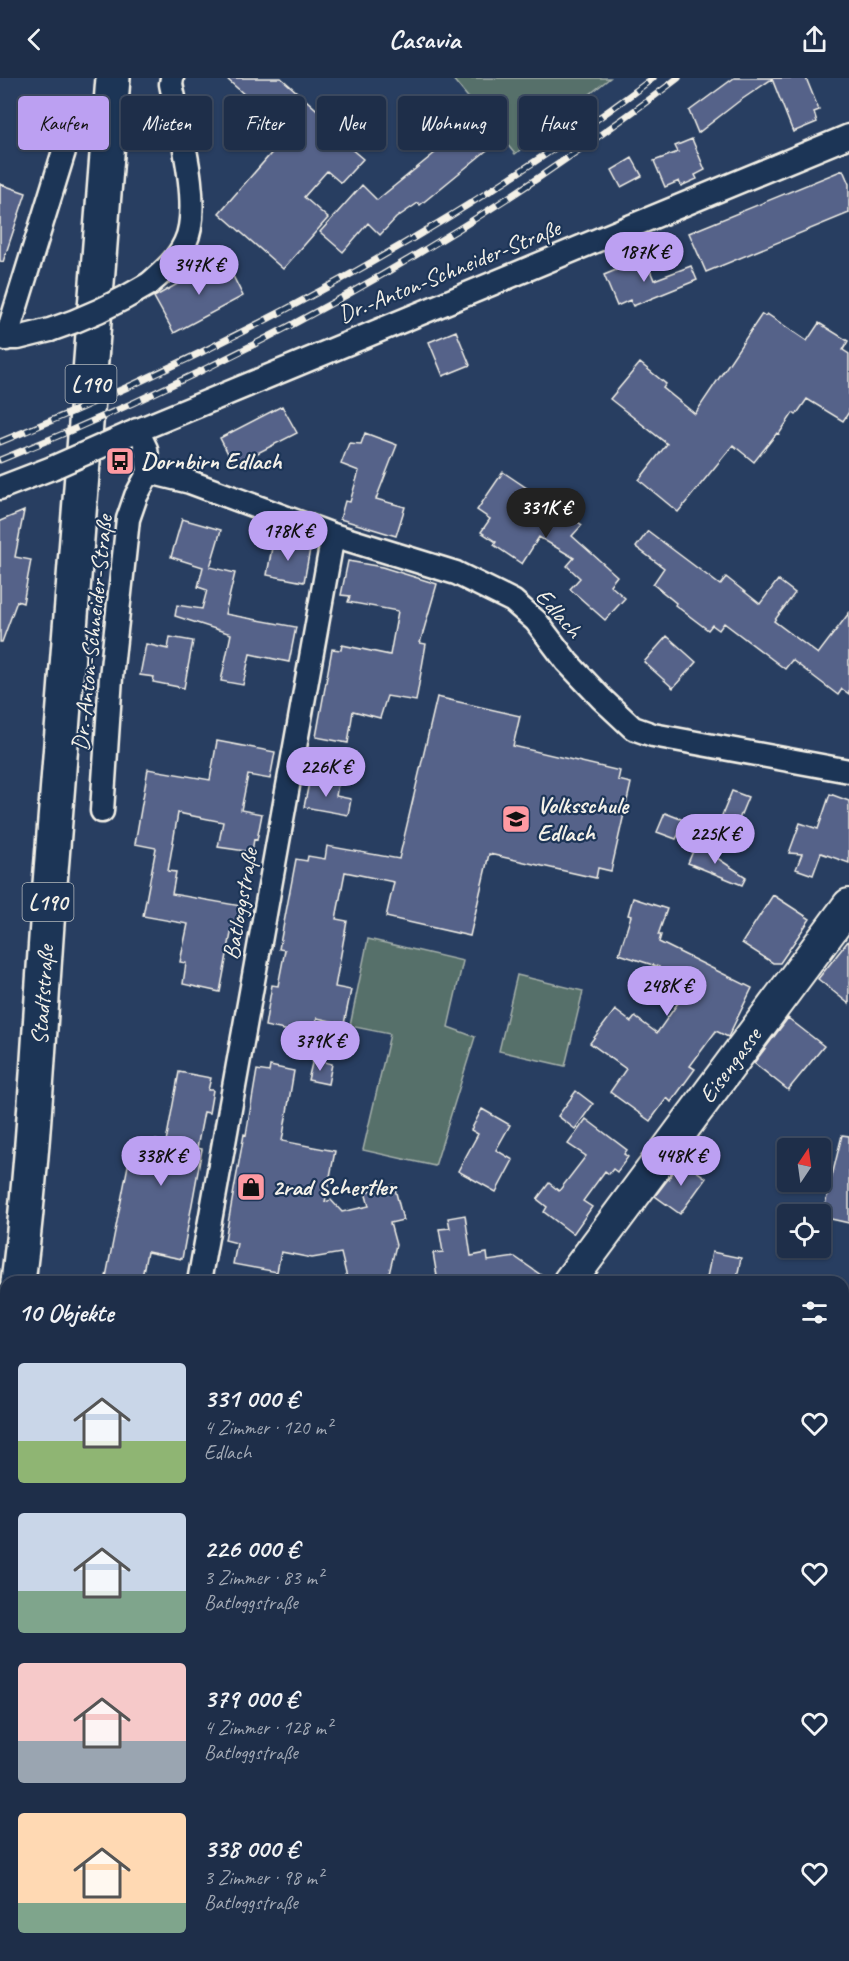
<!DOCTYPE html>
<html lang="de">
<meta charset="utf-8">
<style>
:root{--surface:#1e2e49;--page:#2b3a53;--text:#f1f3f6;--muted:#a1a8b4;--line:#3c4a61;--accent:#bca0f2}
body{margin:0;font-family:Caveat,sans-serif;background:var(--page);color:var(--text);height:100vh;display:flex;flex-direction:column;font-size:22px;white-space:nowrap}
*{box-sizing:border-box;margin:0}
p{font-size:20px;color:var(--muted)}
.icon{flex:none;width:33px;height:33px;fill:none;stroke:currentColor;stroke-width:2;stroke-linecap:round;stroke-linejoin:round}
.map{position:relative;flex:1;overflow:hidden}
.details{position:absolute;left:0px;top:1198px;width:849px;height:686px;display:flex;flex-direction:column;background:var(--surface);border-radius:18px 18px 0 0;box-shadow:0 2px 4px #0004,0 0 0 2px var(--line)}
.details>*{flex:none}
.guide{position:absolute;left:18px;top:18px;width:813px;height:54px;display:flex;gap:12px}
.needle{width:39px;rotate:13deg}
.buttons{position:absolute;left:777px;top:1060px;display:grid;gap:12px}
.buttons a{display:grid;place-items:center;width:54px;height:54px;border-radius:6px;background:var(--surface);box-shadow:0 2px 4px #0004,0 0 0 2px var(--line);font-size:30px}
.price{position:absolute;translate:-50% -51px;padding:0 14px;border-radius:21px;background:var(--accent);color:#111;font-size:20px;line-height:39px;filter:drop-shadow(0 2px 3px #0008)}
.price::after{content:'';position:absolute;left:50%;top:36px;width:18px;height:14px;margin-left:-9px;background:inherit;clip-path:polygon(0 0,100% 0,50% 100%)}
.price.current{background:#222;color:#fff}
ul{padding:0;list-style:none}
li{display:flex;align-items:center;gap:18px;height:150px;padding:0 18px}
li span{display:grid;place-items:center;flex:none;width:168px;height:120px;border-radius:6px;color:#555}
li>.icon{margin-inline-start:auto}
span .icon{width:72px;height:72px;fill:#fffc;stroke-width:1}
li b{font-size:26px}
h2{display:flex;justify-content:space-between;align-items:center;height:72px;padding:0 18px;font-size:26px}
.chip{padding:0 21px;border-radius:6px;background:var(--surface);box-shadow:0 2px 4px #0004,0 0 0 2px var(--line);font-size:21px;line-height:54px}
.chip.current{background:var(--accent);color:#111}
header{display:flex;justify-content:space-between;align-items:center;height:78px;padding:0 18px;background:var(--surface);font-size:27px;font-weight:700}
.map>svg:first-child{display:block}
</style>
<header><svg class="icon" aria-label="back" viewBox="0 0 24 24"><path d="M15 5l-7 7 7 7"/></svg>Casavia<svg class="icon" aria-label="share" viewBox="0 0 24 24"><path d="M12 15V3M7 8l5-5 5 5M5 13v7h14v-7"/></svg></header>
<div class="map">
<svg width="849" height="1883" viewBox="0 0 849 1883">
<rect width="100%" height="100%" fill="#283e61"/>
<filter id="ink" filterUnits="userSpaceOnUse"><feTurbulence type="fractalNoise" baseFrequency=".0167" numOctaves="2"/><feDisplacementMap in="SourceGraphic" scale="12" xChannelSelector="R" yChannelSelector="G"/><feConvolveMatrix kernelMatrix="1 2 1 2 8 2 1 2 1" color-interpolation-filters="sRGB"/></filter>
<g filter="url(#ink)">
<path fill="#566f6b" stroke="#a5b0aa" stroke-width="1.5" d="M452,0h158l-95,76z
M368,861l95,22 -15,66 27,10 -40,129 -72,-16 27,-116 -40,-8z
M517,897l66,16 -18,75 -66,-15z"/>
<path fill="#556289" stroke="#f4f1e8" stroke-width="1.5" d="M226,0h55l43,38 19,26 20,17 -22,24 -14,-12 -23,26 24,21 -45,51 -64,-56 63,-72 -42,-37 7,-7z
M734,0h72l13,32 -5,2 3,10 -24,10 -21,-53 -34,23 -40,31 -9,-22z
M478,40l19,24 -77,63 -2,-2 -22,15 -16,17 -12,-12 -25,29 -23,-20 42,-47 15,15z
M692,61l13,31 -10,5 2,4 -16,7 -2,-5 -14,6 -11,-26 24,-9 -3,-6z
M632,80l10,18 -21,11 -9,-17z
M843,92l6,14v29l-143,59 -17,-39z
M0,106l26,9 -23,69 -3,-1z
M224,180l19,38 -69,37 -20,-36z
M645,180l9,22 37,-14 6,14 -64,26 -3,-6 -13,6 -13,-31z
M762,236l3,2 2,-2 40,27 12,-18 29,18 -5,9 6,4v58l-6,9 -36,-22 -11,16 -3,-2 -14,21 -2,-1 -23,29 -21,-17 -55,67 -39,-32 28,-36 -57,-45 30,-36 26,21 -3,4 32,26z
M456,253l14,34 -27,11 -14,-34z
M282,328l15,27 -63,32 -14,-27z
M365,355l32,12 -21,54 29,8 -9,29 -56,-17 5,-18 5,1 9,-31 -18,-7 8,-21 12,1z
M503,394l79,53 -10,11 45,40 -7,9 15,13 -20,22 -35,-31 10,-11 -13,-12 7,-8 -35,-21 -17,27 -28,-19 2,-3 -15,-10 9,-13 -13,-9z
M24,433l-9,46 16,3 -8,43 -6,-2 -15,41h-2v-121z
M182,441l39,11 -11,37 25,6 -10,41 71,13 -7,35 -39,-8 -7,31 -22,-4 10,-47 -56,-18 2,-11 25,4 5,-19 -9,-3 5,-20 -32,-10z
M648,453l72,54 6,-8 34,27 18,-24 17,13 -21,28 44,33 31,-41v81l-7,-5 -4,6 -46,-35 -7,9 -61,-46 -5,7 -7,-5 -4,5 -33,-25 1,-2 -23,-19 11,-16 -28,-21z
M273,464l37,7 -6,33 -37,-7z
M348,483l34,6 55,17 -17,59 6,1 -10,57 -29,-5 -7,22 -27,-7 -5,32 -32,-6 16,-88 9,1 1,-5 48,10 8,-44 -50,-9 2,-6 -9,-1z
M667,558l29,26 -23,26 -29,-26z
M170,559l23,4 -9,47 -31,-6 1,-5 -14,-2 6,-31 22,5z
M437,619l83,19 -7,30 107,25 -2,9 13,3 -20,88 -13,-3 -2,10 -107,-24 -19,82 -84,-19 8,-35 -49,-10 -9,47 11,2 -12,66 16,3 -7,34 -27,-6 -4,18 -48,-10 7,-41 6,1 7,-36 -6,-1 17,-90 11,2 1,-5 17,3 2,-13 72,13z
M217,663l58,11 -5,27 -22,-4 -7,35 21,4 -5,26 -3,-1 -2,13 -34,-5 5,-25 -45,-9 -10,58 8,1 -4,22 69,12 -5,23 -4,-1 -12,64 -37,-8 3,-21 -6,-1 8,-38 -45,-8 13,-68 -21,-4 13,-75 62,11z
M310,700l28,6 -2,12 15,3 -3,16 -44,-8z
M732,713l16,6 -20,49 -16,-6z
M830,716l19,7v62l-28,-10 -8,22 -17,-6 6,-15 -13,-1 11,-30 18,6z
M665,735l21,8 -10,18 -19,-7z
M696,766l50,33 -4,8 -54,-22z
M773,817l37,24 -30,44h-7l-31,-20z
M633,820l34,11 -9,26h3l-2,7 93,46 -24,49 -12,-6 -26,35 5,3 -24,33 -4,-4 -17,23 -40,-29 16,-23 -36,-26 25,-33 16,12 4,-5 22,16 23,-33 -30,-14 9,-19 -40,-13 12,-38 -3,-1z
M849,862v64l-31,-25z
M788,940l36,28 -36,44 -34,-27z
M313,981l19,5 -4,20 -20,-4z
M270,988l24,5 -12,70 53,10 -10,51 6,-2 11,12 27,-6 -4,-14 29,-7 9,35 -13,3 6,22 -9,37h-39l-7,-29 -29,5 -31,-6 -4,20 -44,-8 4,-21 -12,-3 19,-106 2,1 11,-65 12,2z
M179,994l32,6 -3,12h5l-4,23 -5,-1 -7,36 5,1 -20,110 -35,-7 -6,30h-36l28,-142 21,3 1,-3 11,2z
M576,1013l17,13 -18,25 -17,-13z
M482,1031l28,16 -14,25 17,10 -17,32 -38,-21 20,-37 -7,-4z
M586,1041l41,31 -3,4 4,3 -11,15 -4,-3 -4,5 -4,-3 -22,30 9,6 -19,27 -29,-22 3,-5 -10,-8 12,-16 10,8 27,-35 -18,-12z
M842,1057l7,1v87l-27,-6z
M682,1083l24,17 -26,36 -25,-18z
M465,1137l6,41 16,-3 1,8 27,-4 36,25h-113l-5,-29 10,-1 -4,-23 11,-1 -2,-10z
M712,1174l29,6 -5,24h-30z"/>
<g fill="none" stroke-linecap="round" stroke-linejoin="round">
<g stroke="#f4f1e8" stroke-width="27">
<path id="street" d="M149,206c15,-13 28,-24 36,-41 18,-36 -6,-119 -14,-159l1,-6
M0,260h18l32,-8
M6,261l63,-204
M129,356l720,-298
M149,394l41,10 143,53 123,38 57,28 23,20 31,41 35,37 31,29 20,7 196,36
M0,410l52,-20
M102,733l9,-134 17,-158 8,-23 13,-24 -3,-23 -9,-19
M199,1204l134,-747
M843,1734l6,-66
M435,1878l3,2 2,3
M708,1878l1,5
M829,1883l1,-5"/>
</g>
<g stroke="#f4f1e8" stroke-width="36">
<g id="secondary">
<path id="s1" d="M569,1204l280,-377"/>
<path d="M843,1307l6,2"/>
<path d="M0,1760l6,-2"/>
</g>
</g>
<g stroke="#f4f1e8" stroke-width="38">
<g id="primary">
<path id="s2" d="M18,1204c18,-140 22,-282 34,-423 21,-260 43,-520 61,-781"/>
<path d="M0,1348l6,-49"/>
</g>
</g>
<use href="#street" stroke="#1d3557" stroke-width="22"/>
<use href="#secondary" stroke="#1d3557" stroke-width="32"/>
<use href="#primary" stroke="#1d3557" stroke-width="33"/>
<g stroke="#f4f1e8" stroke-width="7">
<path id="rail" d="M0,364c156,-63 306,-138 450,-226 69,-43 138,-88 203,-138
M0,382c189,-76 369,-169 538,-282 47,-32 95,-65 140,-100"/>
</g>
<use href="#rail" stroke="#1d3557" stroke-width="4.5" stroke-dasharray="14" stroke-linecap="butt"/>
<g stroke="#f4f1e8" stroke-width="27" stroke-linecap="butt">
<path id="street-bridge" d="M50,252c37,-12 66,-26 99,-46
M52,390l77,-34"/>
</g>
<use href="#street-bridge" stroke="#1d3557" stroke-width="22"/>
</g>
</g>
<defs>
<g id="bus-square" transform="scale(1.5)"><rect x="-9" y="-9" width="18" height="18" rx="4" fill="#ff9aa2" stroke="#1d3557"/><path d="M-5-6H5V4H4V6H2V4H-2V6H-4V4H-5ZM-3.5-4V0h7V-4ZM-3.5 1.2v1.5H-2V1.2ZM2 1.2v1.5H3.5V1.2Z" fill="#111"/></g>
<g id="school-square" transform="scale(1.5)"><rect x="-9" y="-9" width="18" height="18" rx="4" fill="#ff9aa2" stroke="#1d3557"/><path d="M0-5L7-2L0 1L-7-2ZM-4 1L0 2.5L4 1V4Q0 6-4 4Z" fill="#111"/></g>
<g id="shop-square" transform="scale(1.5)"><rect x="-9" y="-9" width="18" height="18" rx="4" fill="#ff9aa2" stroke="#1d3557"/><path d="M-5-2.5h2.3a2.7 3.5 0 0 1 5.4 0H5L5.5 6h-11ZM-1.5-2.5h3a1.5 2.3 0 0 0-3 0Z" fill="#111"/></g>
</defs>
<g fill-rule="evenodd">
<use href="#bus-square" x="120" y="383"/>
<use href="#school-square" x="516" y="741"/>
<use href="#shop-square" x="251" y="1109"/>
</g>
<g text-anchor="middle" stroke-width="4.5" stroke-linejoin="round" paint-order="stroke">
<g fill="#1d3557" stroke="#b4b9bc" stroke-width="1.5">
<rect x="65.5" y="287" width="51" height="38" rx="4.5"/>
<rect x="22.5" y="805" width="51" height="38" rx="4.5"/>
</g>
<g font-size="22" font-weight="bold" fill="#f4f1e8">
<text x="91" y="314">L190</text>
<text x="48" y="832">L190</text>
</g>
<g font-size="24" fill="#f4f1e8" stroke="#1d3557">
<text transform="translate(449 193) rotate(-22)" y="8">Dr.-Anton-Schneider-Straße</text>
<text transform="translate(559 535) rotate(49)" y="8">Edlach</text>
<text transform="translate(92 555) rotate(-84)" y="8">Dr.-Anton-Schneider-Straße</text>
<text transform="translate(240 826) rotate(-80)" y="8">Batloggstraße</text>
<text dy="8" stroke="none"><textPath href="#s2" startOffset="288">Stadtstraße</textPath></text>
<text dy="8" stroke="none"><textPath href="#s1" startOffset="270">Eisengasse</textPath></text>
</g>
<g font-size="24" font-weight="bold" fill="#f4f1e8" stroke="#1d3557" text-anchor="start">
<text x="141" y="391">Dornbirn Edlach</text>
<text x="537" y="735">Volksschule<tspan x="537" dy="28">Edlach</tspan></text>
<text x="272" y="1117">2rad Schertler</text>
</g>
</g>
</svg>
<div class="buttons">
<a><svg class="needle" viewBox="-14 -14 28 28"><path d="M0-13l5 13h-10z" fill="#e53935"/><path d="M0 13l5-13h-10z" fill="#a1a8b4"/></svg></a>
<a><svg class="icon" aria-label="locate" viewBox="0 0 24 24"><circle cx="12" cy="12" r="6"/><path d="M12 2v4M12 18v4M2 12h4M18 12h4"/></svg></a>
</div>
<b class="price" style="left:644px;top:205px">187K €</b>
<b class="price" style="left:199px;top:218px">347K €</b>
<b class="price current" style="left:546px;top:461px">331K €</b>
<b class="price" style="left:288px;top:484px">178K €</b>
<b class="price" style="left:326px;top:720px">226K €</b>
<b class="price" style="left:715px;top:787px">225K €</b>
<b class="price" style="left:667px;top:939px">248K €</b>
<b class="price" style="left:320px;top:994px">379K €</b>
<b class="price" style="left:161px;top:1109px">338K €</b>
<b class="price" style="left:681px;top:1109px">448K €</b>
<div class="guide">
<a class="chip current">Kaufen</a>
<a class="chip">Mieten</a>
<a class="chip">Filter</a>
<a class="chip">Neu</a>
<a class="chip">Wohnung</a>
<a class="chip">Haus</a>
</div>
<section class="details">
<h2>10 Objekte<svg class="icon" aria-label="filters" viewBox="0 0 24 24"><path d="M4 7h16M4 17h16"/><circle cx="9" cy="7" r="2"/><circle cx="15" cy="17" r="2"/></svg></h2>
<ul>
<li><span style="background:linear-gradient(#c9d6e8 65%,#8fb573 0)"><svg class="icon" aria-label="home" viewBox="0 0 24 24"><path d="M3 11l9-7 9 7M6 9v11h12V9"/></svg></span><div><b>331 000 €</b><p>4 Zimmer · 120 m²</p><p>Edlach</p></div><svg class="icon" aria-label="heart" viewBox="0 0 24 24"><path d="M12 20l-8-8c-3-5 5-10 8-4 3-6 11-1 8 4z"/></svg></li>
<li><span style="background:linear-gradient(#c9d6e8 65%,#7fa58c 0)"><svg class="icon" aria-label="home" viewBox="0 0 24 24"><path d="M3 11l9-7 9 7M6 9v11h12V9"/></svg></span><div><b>226 000 €</b><p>3 Zimmer · 83 m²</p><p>Batloggstraße</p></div><svg class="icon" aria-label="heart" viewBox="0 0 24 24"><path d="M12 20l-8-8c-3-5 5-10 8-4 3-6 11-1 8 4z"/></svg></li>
<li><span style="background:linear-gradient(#f6c9c9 65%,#9aa5b1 0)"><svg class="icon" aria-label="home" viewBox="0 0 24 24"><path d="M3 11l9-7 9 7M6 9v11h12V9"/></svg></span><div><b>379 000 €</b><p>4 Zimmer · 128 m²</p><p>Batloggstraße</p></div><svg class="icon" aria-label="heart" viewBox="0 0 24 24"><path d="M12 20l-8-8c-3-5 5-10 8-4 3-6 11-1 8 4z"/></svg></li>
<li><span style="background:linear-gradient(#ffd9b3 75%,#7fa58c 0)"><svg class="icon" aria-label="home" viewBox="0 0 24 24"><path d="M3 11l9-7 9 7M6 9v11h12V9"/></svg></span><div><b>338 000 €</b><p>3 Zimmer · 98 m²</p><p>Batloggstraße</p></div><svg class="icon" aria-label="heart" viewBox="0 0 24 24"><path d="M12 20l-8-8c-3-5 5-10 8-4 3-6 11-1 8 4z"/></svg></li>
</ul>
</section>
</div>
